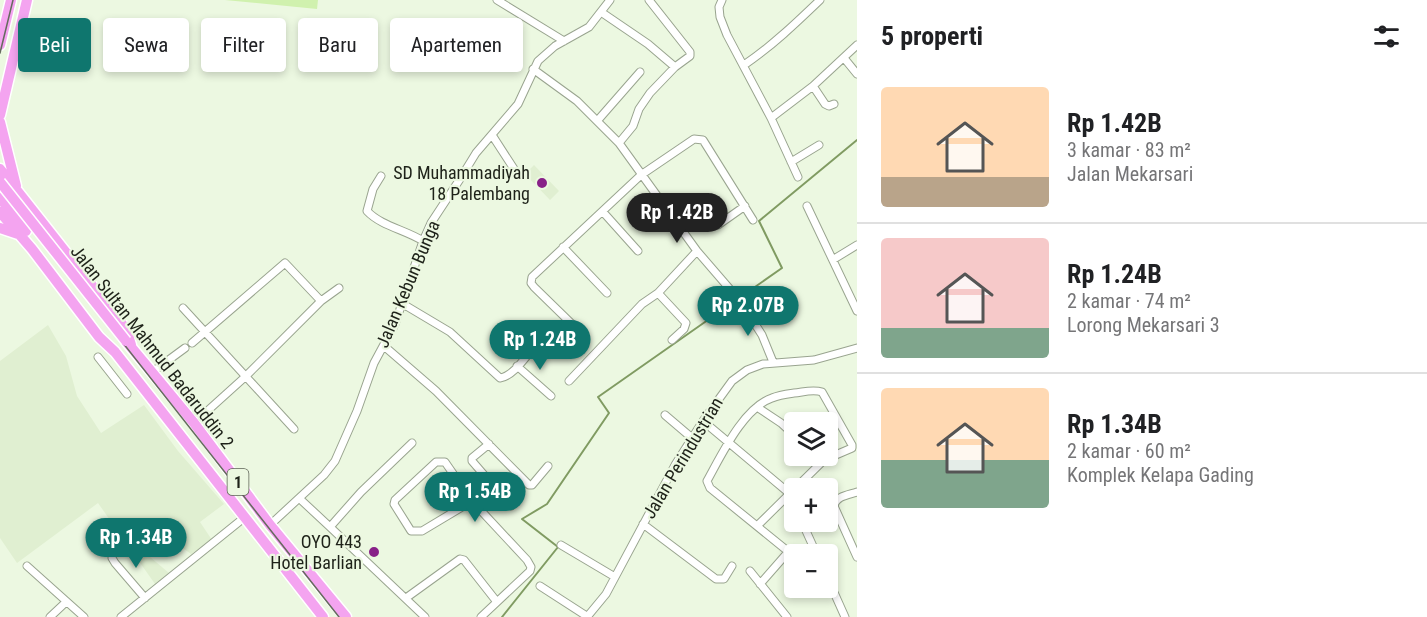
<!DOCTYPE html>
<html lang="id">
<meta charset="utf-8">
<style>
:root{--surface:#fff;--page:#f6f6f6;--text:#202124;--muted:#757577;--line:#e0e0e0;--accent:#0f766e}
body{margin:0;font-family:"Roboto Condensed",sans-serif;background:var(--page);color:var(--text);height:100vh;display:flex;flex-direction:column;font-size:22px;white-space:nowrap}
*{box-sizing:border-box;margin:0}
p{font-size:20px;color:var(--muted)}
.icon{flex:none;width:33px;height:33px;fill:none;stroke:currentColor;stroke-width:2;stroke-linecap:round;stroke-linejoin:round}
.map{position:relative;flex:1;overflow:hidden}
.details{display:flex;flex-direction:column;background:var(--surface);width:570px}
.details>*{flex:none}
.banner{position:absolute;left:18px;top:18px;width:570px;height:54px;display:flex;gap:12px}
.tools{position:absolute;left:784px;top:412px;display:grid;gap:12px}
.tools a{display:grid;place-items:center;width:54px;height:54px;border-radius:6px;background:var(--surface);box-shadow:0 3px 9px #0003;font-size:30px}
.price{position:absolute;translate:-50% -51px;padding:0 14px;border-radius:21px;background:var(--accent);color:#fff;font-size:20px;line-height:39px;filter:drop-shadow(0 2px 3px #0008)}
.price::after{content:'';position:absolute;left:50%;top:36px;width:18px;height:14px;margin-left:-9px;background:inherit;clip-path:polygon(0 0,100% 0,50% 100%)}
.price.current{background:#222;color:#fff}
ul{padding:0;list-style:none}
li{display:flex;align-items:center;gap:18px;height:150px;padding:0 24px}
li+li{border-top:2px solid var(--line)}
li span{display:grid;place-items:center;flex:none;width:168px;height:120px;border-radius:6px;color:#555}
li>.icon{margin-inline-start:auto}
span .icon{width:72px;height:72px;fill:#fffc;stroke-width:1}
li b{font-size:26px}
h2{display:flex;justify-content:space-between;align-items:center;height:72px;padding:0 24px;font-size:26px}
.tag{padding:0 21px;border-radius:6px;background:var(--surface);box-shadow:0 3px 9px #0003;font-size:21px;line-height:54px}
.tag.current{background:var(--accent);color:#fff}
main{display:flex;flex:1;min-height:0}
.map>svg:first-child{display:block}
</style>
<main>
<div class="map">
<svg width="857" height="617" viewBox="0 0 857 617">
<rect width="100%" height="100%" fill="#ecf8e1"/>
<path fill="#e0efd1" d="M534,165l25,26 -9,9 -25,-26z
M48,325l18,31 11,40 24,37 43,-28 34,46 46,53 -24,18 12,18 -21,14 -35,-25 -13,22 26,22 -14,11 -57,-81 -81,60 -17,-25v-177z"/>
<path fill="#d0f1ae" d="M225,0h93l-1,9z"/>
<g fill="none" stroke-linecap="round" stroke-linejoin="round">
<path stroke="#809b62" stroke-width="2" d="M502,617l56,-70 -36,-28 25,-15 62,-91 -11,-16 184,-129 -23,-47 98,-81"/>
<g stroke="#99a48f" stroke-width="9">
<path id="minor" d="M497,0l67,41
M722,0l-3,7 1,10 7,18 44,83 27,59
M601,12l47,32 27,23
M844,58l13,16
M744,65c28,-19 52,-42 76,-65
M533,69l44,32 42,42 78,108 44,51 21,33 11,27
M813,86l12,18 4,2 5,-2
M771,118l42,-32 44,-41
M598,120l42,-48
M492,135l22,34
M619,143l14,-17 6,-17 11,-16 25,-26 15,-11v-4l-41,-52
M791,162l28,-17
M381,176l-8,13 -6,22c14,15 39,19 56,30
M807,206l50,105
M603,212l35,39
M718,225l27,-19
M563,247l44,46
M834,259l23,-14
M658,293l28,30 -2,6 -12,11
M403,304l47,28 50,46c14,-2 26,-22 35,-32
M183,308l111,121
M576,328l-42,-41 -3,-4 1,-6 109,-102 53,-36 9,1 50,80
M192,343l93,-80 36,38
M384,346l52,45 93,94h3l16,-19
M98,357l29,37
M517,366l34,30
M151,373l34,-25
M569,381l73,-77 16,-11 39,-42
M757,407l24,16 14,13
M665,415l27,23
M703,421l86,72 6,14
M194,423l51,-46 76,-76 18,-13
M489,444l-17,14v3l39,45
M857,492c-9,3 -21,4 -23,14l23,51
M300,499l30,28 31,-35 51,-49
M472,501l-50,30h-11l-17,-27 1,-4 41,-38h9l27,39 55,59 4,7 -1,4 -49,46
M802,522l15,33
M643,524l73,55h8l8,-13
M270,525l54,-50 11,-14 22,-50 17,-48 21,-39 28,-83 8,-18 29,-44 16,-26 42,-49 20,-43 17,-15 34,-19 21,-27
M758,525l66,-65 28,-12v-3l-30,-53c-9,-3 -18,0 -28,1 -7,1 -15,2 -22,5 -29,10 -51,58 -65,83l3,7 85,69
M330,527l95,90
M113,545l-1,13 3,5 30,35
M561,545l54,32
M27,566l57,51
M750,571l37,46
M828,579l17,38
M760,584l29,-33
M540,586l48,31
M406,598l54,-39 4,1 33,42
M50,617l16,-15
M121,617l124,-100
M587,617l19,-23 69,-129 28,-44 29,-40 15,-11 16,-6 51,-4 43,-12"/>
</g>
<g stroke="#fff" stroke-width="13">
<path id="trunk" d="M0,45l11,-45
M0,115l27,-115
M0,122l16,64
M0,169l120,152 7,11 4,13
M0,198l26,33
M0,212l32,37 67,88 16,15 208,265
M0,228l18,6
M126,341l68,82 76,102 76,92"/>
</g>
<use href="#minor" stroke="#fff" stroke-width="7"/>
<use href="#trunk" stroke="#f4a4f0" stroke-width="10"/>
<path stroke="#656b5e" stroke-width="1.5" d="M0,53l13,-53
M0,187l339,430"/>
<g stroke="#fff" stroke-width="13" stroke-linecap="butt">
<path id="trunk-bridge" d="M0,182l126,159"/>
</g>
<use href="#trunk-bridge" stroke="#f4a4f0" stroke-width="10"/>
</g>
<g fill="#882188" stroke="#ecf8e1" stroke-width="2">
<circle cx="542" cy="183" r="6"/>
<circle cx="374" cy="552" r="6"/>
</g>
<g text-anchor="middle" stroke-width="4.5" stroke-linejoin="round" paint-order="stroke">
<rect fill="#ecf8e1" stroke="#5c6255" stroke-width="1.5" x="227.5" y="469" width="21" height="26" rx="4.5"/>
<g font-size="16" font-weight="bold" fill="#1e2219">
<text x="238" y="488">1</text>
</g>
<g font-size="18" fill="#1e2219" stroke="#ecf8e1" text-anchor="end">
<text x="530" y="179">SD Muhammadiyah<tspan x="530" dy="21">18 Palembang</tspan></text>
<text x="362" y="548">OYO 443<tspan x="362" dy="21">Hotel Barlian</tspan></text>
</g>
<g font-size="18" fill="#1e2219" stroke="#ecf8e1">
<text transform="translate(408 284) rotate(-67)" y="6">Jalan Kebun Bunga</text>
<text transform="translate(152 347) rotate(52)" y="6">Jalan Sultan Mahmud Badaruddin 2</text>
<text transform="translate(683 458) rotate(-59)" y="6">Jalan Perindustrian</text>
</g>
</g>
</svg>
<div class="tools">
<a><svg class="icon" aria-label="layers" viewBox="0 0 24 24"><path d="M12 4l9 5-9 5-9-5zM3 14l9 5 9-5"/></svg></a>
<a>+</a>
<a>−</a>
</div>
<b class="price current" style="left:677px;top:244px">Rp 1.42B</b>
<b class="price" style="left:748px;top:337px">Rp 2.07B</b>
<b class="price" style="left:540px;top:371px">Rp 1.24B</b>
<b class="price" style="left:475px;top:523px">Rp 1.54B</b>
<b class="price" style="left:136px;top:569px">Rp 1.34B</b>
<div class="banner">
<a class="tag current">Beli</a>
<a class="tag">Sewa</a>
<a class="tag">Filter</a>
<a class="tag">Baru</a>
<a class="tag">Apartemen</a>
</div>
</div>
<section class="details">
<h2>5 properti<svg class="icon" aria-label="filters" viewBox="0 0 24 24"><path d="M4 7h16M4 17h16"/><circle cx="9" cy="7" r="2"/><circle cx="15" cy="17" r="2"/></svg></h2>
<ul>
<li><span style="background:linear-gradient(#ffd9b3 75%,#b9a48a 0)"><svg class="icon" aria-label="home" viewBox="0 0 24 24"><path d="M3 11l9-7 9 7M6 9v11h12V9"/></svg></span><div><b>Rp 1.42B</b><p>3 kamar · 83 m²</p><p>Jalan Mekarsari</p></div></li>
<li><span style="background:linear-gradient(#f6c9c9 75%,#7fa58c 0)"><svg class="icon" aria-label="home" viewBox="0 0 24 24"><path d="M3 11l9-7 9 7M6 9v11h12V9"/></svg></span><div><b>Rp 1.24B</b><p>2 kamar · 74 m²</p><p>Lorong Mekarsari 3</p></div></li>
<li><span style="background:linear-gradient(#ffd9b3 60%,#7fa58c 0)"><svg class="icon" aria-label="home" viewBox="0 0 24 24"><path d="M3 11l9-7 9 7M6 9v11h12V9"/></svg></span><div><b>Rp 1.34B</b><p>2 kamar · 60 m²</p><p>Komplek Kelapa Gading</p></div></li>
</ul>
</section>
</main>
